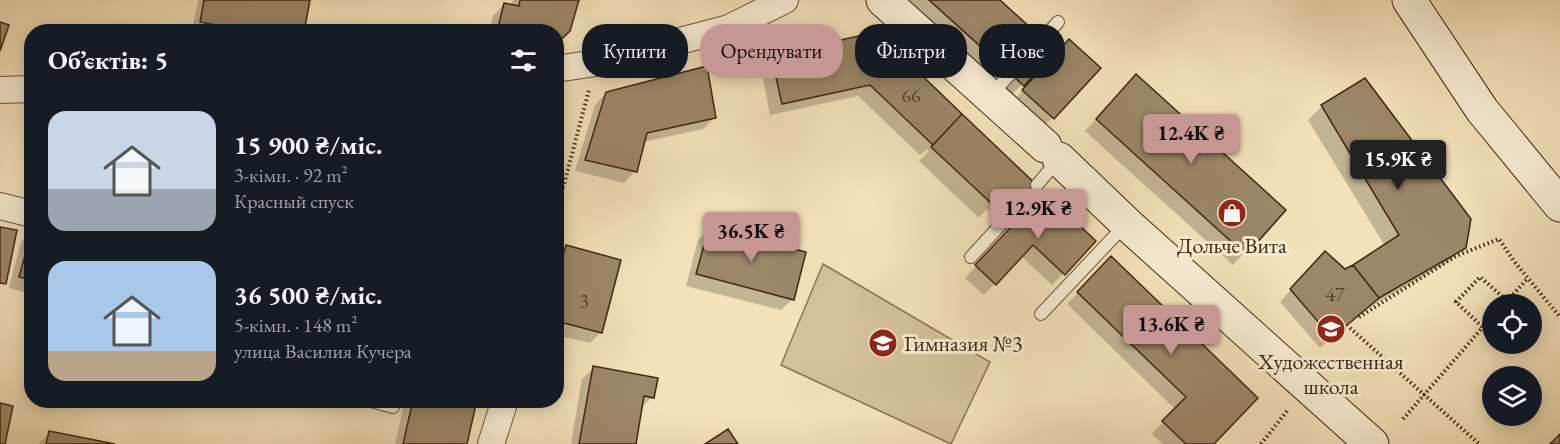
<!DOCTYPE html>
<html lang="uk">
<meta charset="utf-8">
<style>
:root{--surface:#171b24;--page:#242831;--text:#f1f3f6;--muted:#9ea1a6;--accent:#c59692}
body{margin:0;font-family:"EB Garamond",serif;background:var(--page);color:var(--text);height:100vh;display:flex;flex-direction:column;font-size:22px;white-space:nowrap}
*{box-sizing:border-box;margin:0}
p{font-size:20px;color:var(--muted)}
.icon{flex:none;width:33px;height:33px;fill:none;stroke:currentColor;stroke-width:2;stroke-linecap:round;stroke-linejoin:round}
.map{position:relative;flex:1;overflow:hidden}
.side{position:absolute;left:24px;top:24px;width:540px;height:384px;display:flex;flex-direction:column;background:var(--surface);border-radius:24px;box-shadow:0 3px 15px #0003}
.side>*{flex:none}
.guide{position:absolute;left:582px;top:24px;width:570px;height:54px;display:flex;gap:12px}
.controls{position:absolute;left:1482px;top:294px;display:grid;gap:12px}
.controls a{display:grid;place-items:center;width:60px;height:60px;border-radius:50%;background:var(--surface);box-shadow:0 3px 15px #0003;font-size:30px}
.price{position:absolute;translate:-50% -51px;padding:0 14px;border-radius:6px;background:var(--accent);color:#111;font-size:20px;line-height:39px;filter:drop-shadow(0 2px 3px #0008)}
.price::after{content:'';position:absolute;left:50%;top:36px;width:18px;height:14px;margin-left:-9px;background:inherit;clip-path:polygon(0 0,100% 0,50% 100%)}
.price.current{background:#222;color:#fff}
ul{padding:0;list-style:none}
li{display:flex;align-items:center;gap:18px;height:150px;padding:0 24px}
li span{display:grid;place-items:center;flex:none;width:168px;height:120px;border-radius:18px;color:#555}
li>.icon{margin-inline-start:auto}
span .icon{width:72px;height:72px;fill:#fffc;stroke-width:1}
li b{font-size:26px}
h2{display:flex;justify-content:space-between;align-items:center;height:72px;padding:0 24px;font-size:26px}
.tag{padding:0 21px;border-radius:24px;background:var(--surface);box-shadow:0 3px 15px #0003;font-size:21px;line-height:54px}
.tag.current{background:var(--accent);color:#111}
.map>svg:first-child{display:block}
</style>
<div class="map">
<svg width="1560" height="444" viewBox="0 0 1560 444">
<rect width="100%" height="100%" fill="#f4e1b9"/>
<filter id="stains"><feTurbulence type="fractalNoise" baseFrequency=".00333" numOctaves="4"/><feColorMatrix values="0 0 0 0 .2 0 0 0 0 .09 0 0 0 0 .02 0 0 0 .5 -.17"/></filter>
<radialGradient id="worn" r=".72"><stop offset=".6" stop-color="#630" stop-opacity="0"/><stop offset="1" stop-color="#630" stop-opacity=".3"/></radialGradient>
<path fill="#d5c19c" stroke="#8a7356" stroke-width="1.5" d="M823,264l167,98 -39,82 -170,-79z"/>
<path fill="#0003" fill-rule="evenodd" d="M198,0h110l-6,32h-100l-10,-2z
M513,0h64l-21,32h-67l4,-16 11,-12 7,2z
M901,0h97l56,51 -45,47z
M876,34l218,207 -42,44 -31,-29 -37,39 -19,-17 45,-48 -23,-21 -8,9 -60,-57 10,-10 -2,-2 -7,6 -62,-59 -88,19 -9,-47 11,-12zM997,191l26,24v4l-28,-26z
M1061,49l-9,69 -8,8 -29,-27z
M1364,80l100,167 -14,14 -85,49 -45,38 -40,-46 34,-38 31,7 40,-25 -77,-126 14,-14z
M1125,88l159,122 -51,55 -148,-134z
M606,93l109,24 -12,12 -60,13 -8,29 -11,12 -49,-12 20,-66z
M709,228l84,71 -12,11 -95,-24 12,-46z
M32,231v63l-23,-6 12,-46z
M566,247l35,85 -11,11 -34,-8v-78z
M1111,258l101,186h-49l-11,-10 23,-25 -108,-105z
M594,368l58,29 -12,12 -6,35h-63l11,-65z
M405,400h70l-10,44h-70z
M49,433l58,11h-69z"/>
<path fill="#9d8768" stroke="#3f2511" stroke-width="1.5" d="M204,0h106l-6,32h-52l-52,-10z
M520,0h59l-9,31 -14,13v-12h-59l7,-29 15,3z
M929,0h71l56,51 -32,35z
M0,22l9,3 -9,26z
M877,32l85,82 -29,31 -63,-60 -88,19 -11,-49z
M1069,39l32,29 -47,51 -32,-29z
M707,66l9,52 -69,15 -10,39 -52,-12 21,-68z
M1136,74l150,136 -40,45 -150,-136z
M1365,78l106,141 -5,29 -87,50 -26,-33 46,-30 -78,-130z
M962,114l82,78 -22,24 -21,-19 -8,8 -62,-58z
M1044,192l52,49 -31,34 -32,-30 -37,40 -21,-20z
M0,227l17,3 -11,54 -6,-1z
M709,227l97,25 -12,48 -98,-26z
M32,230v50l-13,-3z
M566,245l55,15 -19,73 -46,-12v-40z
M1325,251l20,18 8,-4 26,33 -47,40 -42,-49z
M1111,256l147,142 -44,46h-28l-24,-23 24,-24 -109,-105z
M593,366l65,12 -4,20 -10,-2 -8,48h-57z
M413,400h64l-10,44h-64z
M0,403l13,3 -8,38h-5z
M728,429l10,15h-33z
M49,431l66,13h-69z
M1560,434v10h-10z"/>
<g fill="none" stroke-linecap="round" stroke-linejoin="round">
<g stroke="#6c543b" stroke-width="14">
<path id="service" d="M1043,39l15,-17
M990,96l20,-22
M1037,185l21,-25
M971,257l44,-48
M1041,314l85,-90
M367,400l26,7"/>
</g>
<g stroke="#6c543b" stroke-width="28">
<path id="minor" d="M556,69l40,-6 133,-35 56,-28
M0,90l32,-1
M0,206l32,8
M491,444l14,-44"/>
</g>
<g stroke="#3f2511" stroke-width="35">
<path id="secondary" d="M883,0l162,146
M1409,0l73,110 78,95
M1059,159l68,65 245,220"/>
</g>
<path stroke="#3f2511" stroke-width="4" stroke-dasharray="1.5 3" stroke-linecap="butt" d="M556,214l33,-124
M1507,301l21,-23
M1359,317l97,-61 43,-17 14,21 47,57
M1532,323l1,2 -1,2
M1350,328l129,116
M1492,336l-36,-34 24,-25 31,27
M1501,344l9,7 7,-7
M1403,419l80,-92
M1261,444l26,-33"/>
<use href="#service" stroke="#f8ecd2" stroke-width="12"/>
<use href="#minor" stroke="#f8ecd2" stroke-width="26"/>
<use href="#secondary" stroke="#f8ecd2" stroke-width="33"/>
</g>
<defs>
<g id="shop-disc" transform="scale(1.5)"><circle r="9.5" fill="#8f2418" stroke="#f8ecd2"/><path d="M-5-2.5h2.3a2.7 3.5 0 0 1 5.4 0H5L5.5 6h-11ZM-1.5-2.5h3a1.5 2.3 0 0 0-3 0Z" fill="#fff"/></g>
<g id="school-disc" transform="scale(1.5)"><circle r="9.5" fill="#8f2418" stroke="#f8ecd2"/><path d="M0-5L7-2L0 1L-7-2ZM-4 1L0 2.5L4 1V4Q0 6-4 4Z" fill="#fff"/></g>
</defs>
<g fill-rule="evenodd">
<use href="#shop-disc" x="1232" y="213"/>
<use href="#school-disc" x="1331" y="329"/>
<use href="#school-disc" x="883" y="343"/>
</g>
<g text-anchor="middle" stroke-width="6" stroke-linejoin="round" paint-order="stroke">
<g font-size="20" fill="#563e27">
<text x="911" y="102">66</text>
<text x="1335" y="301">47</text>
<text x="584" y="308">3</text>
</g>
<g font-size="22" fill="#3f2511" stroke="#f8ecd2">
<text x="1232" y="253">Дольче Вита</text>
<text x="904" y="351" text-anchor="start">Гимназия №3</text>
<text x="1331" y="369">Художественная<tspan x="1331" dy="25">школа</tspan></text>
</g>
</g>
<rect width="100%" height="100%" filter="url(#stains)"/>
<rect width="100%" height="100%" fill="url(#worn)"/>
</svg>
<div class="controls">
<a><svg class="icon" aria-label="locate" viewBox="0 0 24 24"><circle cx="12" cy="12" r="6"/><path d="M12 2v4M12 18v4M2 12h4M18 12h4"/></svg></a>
<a><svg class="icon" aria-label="layers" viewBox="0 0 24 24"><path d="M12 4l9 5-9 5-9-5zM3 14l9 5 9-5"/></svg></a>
</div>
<b class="price" style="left:1191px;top:165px">12.4K ₴</b>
<b class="price current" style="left:1398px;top:191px">15.9K ₴</b>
<b class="price" style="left:1038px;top:240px">12.9K ₴</b>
<b class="price" style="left:751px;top:263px">36.5K ₴</b>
<b class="price" style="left:1171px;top:356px">13.6K ₴</b>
<div class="guide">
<a class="tag">Купити</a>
<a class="tag current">Орендувати</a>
<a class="tag">Фільтри</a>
<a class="tag">Нове</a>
</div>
<section class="side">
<h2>Об’єктів: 5<svg class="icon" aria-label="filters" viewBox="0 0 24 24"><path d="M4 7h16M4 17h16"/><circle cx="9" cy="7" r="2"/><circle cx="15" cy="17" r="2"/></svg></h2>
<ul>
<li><span style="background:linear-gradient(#c9d6e8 65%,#9aa5b1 0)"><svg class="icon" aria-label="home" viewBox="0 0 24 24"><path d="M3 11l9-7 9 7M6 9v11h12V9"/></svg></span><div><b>15 900 ₴/міс.</b><p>3-кімн. · 92 m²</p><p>Красный спуск</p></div></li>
<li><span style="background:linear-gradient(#a9c7e8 75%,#b9a48a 0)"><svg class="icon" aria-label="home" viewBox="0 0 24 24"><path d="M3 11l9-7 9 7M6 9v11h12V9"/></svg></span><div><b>36 500 ₴/міс.</b><p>5-кімн. · 148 m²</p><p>улица Василия Кучера</p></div></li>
</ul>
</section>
</div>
